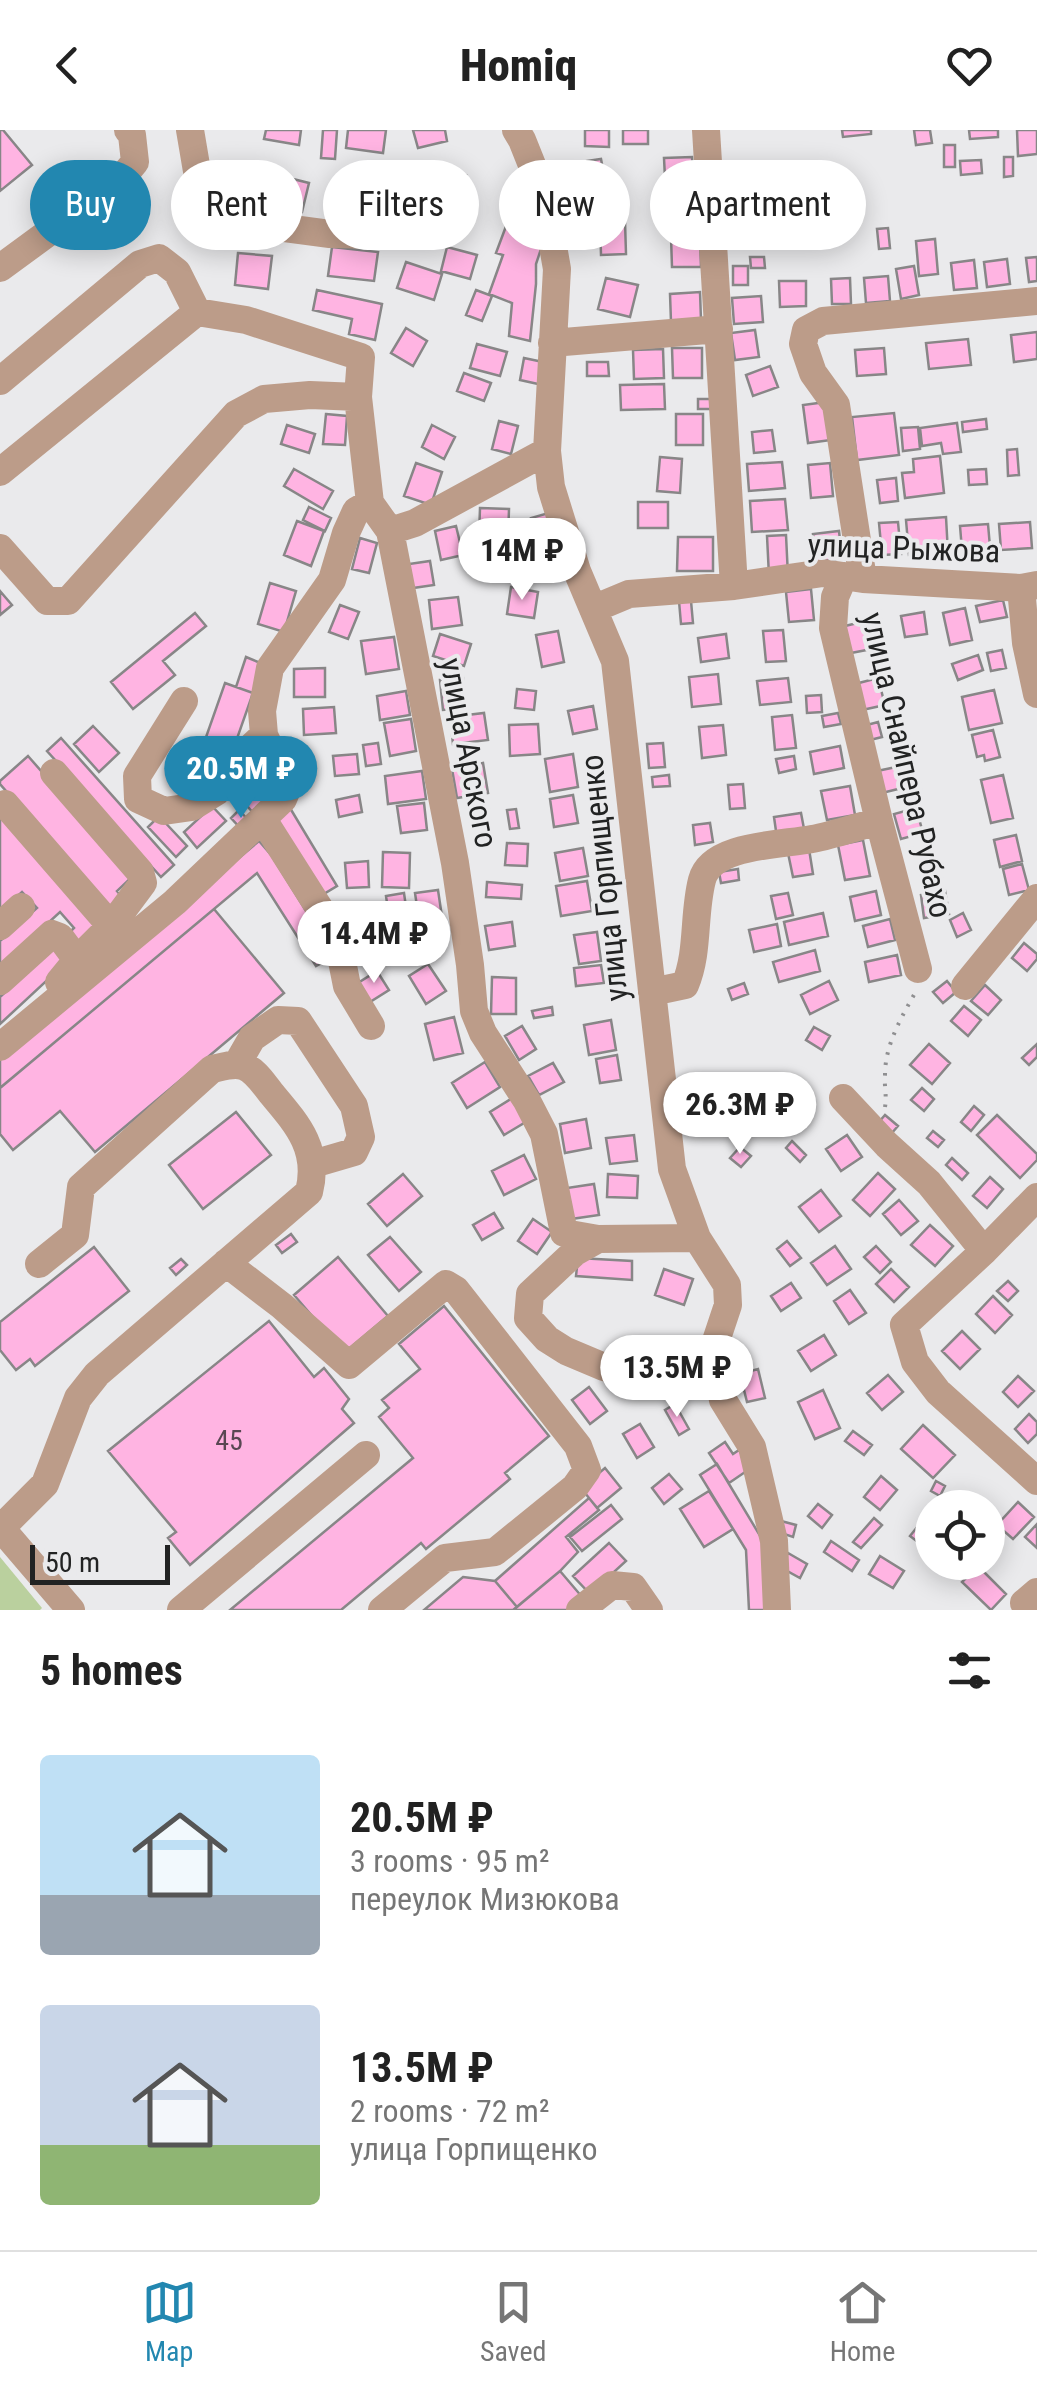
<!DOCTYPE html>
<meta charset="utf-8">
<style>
:root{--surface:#fff;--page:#f6f6f6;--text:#222;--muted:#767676;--line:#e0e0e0;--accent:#2287b0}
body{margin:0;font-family:"Roboto Condensed",sans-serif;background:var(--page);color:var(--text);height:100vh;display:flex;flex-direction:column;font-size:38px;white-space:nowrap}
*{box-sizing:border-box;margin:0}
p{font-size:32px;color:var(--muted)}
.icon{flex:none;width:55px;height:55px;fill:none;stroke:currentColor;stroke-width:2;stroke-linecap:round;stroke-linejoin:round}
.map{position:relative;height:1480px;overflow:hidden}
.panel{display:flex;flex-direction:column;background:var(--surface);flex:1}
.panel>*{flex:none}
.hud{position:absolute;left:30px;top:30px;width:978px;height:90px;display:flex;gap:20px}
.tools{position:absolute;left:915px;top:1360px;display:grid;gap:20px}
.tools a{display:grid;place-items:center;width:90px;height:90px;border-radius:50%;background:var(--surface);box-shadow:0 5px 25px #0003;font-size:50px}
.scale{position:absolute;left:30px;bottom:25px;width:140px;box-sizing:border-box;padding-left:10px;border:5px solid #222323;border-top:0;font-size:28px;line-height:35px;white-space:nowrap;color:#222323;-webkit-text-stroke:8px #eaeaec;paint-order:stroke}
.price{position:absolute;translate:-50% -85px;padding:0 22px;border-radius:35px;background:#fff;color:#222;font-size:32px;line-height:65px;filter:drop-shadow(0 2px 5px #0008)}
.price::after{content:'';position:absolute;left:50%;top:60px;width:30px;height:22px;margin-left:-15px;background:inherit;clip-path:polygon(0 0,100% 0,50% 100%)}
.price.on{background:var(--accent);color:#fff}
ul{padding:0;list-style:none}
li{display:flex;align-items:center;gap:30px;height:250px;padding:0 40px}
li span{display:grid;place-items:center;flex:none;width:280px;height:200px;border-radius:10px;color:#555}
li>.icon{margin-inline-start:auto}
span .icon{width:120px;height:120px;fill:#fffc;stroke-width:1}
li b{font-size:42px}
h2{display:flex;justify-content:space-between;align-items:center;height:120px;padding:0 40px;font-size:42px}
.tag{padding:0 35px;border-radius:45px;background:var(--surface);box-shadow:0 5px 25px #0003;font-size:35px;line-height:90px}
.tag.on{background:var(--accent);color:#fff}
header{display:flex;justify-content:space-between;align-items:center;height:130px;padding:0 40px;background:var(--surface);font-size:45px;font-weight:800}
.tabs{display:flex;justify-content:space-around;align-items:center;height:140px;border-top:2px solid var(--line);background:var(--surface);font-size:28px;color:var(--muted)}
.tabs a{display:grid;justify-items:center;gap:5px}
.tabs .on{color:var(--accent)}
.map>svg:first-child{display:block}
</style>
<header><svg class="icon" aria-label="back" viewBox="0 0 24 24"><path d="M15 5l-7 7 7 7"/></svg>Homiq<svg class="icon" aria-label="heart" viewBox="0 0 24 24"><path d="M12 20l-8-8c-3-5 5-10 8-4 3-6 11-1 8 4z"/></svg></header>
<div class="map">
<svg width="1037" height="1480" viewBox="0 0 1037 1480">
<rect width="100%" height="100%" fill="#eaeaec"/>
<path fill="#bad09e" d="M0,1427l42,51 -2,2h-40z"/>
<path fill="#ffb4e2" stroke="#888687" stroke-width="2.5" d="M0,0h3l29,35 -32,26z
M266,0h35l-2,15 -35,-6z
M323,0h14l-2,29 -14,-1z
M348,0h38l-3,23 -37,-5z
M413,0h32l2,11 -29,7z
M585,0h24v17l-24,-1z
M623,0h25v14h-25z
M842,0h29v4l-28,3z
M914,0h16l2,13 -16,2z
M969,0h29v7l-28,2z
M1017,0h20v24l-19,2z
M944,15h11v22h-11z
M692,27l1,20 -28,1 -1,-20z
M1004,27h9v19l-9,1z
M601,29l5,26 -22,4 -4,-27z
M981,30l1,13 -21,2 -1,-14z
M248,33l21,6 -7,23 -20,-6z
M737,35l1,10 -16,2 -1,-11z
M437,37l29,8 -12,40 -28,-9z
M755,44h16v17l-15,1z
M281,46l28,7 -7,29 -28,-7z
M340,49l23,2 -2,29 -23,-2z
M676,69l24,4 -6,29 -24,-5z
M601,71l17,3 -2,10 -16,-4z
M511,83l18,7 15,20 -8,24v20l-6,57 -21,-5 3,-33 -23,-9 14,-39 -7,-2z
M774,83h13l1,22h-13z
M759,85l1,28 -28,1 -2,-28z
M600,91h25l1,33 -25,1z
M888,98l2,20 -11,1 -2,-20z
M700,106l1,31h-29l-1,-30z
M935,109l3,35 -19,2 -3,-35z
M332,117l46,5 -4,29 -46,-5z
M447,117l30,8 -7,24 -29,-8z
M238,123l34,3 -4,33 -33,-4z
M750,127h14l1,11h-14z
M1037,127v24l-8,1 -3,-24z
M1007,129l3,25 -23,3 -3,-25z
M974,130l3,28 -23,2 -3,-27z
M406,132l36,12 -8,26 -37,-12z
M733,136h15v19h-15z
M914,136l5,29 -18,4 -5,-30z
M888,146l2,25 -24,2 -2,-25z
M606,148l32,7 -8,32 -32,-8z
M850,148l1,26h-19l-1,-25z
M779,151h27v25l-26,1z
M317,160l65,14 -7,36 -26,-6 3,-15 -39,-9z
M476,160l16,6 -10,25 -16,-6z
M700,162l1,28 -30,2 -1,-28z
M761,166l2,26 -29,2 -2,-26z
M406,198l21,13 -14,25 -22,-13z
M755,200l4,27 -24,3 -4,-27z
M1037,202v27l-23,3 -3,-27z
M968,209l3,26 -42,4 -3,-26z
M477,214l30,8 -7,24 -30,-8z
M672,218h30v30h-29z
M884,218l2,26 -29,2 -2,-26z
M663,219l1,29 -30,1 -1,-29z
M524,228l19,4 -5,22 -18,-4z
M587,232h21l1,14h-22z
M770,236l8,21 -25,9 -7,-21z
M464,243l27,10 -7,18 -27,-10z
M664,254l1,25 -44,1 -1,-25z
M698,269h15v10h-15z
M826,272l5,38 -23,3 -5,-38z
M894,283l5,42 -42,5 -5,-43z
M326,284l21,2 -2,29 -22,-1z
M676,284h27v31h-27z
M986,289l1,10 -24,3 -1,-10z
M499,291l19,5 -7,28 -19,-5z
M957,293l4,29 -18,2 -2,-11 -19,3 -2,-18z
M287,295l28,9 -6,19 -28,-9z
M432,295l23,12 -11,22 -22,-12z
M918,297l2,22 -17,2 -2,-23z
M772,300l3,21 -21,2 -2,-21z
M1017,319l2,26 -11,1 -1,-26z
M940,326l4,37 -39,5 -3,-25 12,-1 -1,-13z
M660,327l22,2 -2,34 -23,-2z
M782,332l3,26 -36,3 -2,-27z
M416,333l26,9 -11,33 -27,-9z
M830,333l3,33 -22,2 -3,-33z
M294,339l39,22 -10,18 -39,-23z
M986,339l1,15 -18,1 -1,-15z
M896,348l2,23 -18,2 -3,-23z
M785,369l3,31 -36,2 -2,-31z
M638,372h30v26h-30z
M309,377l22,11 -6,13 -22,-11z
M480,378l29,1 -1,30 -29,-2z
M552,382l6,21 -21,6 -6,-21z
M946,387l2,36 -39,2 -3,-35z
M297,391l27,10 -13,35 -27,-11z
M898,392l3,32 -19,1 -3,-32z
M1030,392l2,26 -31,2 -2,-26z
M988,394l2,23 -28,3 -2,-24z
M456,396l7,29 -22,5 -6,-29z
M839,401l1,9 6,-1 3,18 -32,5 -4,-28z
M786,405l2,41h-19l-2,-40z
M678,407h35v34h-36z
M360,408l17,5 -8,30 -17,-4z
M561,414l1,11 -27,2v-11z
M490,429l4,12 -18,6 -4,-12z
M430,431l4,24 -21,3 -4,-24z
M270,453l26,8 -12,41 -26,-8z
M511,457l27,5 -4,26 -27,-4z
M811,459l3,31 -25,2 -3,-30z
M0,461l12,14 -12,10z
M458,467l4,28 -30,4 -3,-29z
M1003,470l4,17 -27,5 -4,-16z
M679,471h12l2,22 -12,1z
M340,475l19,7 -11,27 -19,-7z
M965,478l7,32 -22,5 -7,-32z
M924,482l3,22 -22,3 -4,-21z
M195,483l11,13 -43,35 12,14 -42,34 -22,-27z
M870,490l7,28 -26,5 -6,-27z
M783,500l3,31 -20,1 -3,-31z
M558,501l6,31 -22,5 -6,-32z
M440,504l31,10 -7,22 -31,-10z
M726,504l3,24 -28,4 -3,-24z
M394,507l5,32 -33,5 -5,-33z
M1002,520l4,18 -15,3 -4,-18z
M978,525l5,15 -25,10 -6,-16z
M246,527l17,7 -10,29 -17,-6z
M325,538v29h-31v-28z
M718,544l3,30 -29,3 -3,-30z
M463,548l3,30 -23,2 -3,-30z
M788,548l3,24 -31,3 -3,-24z
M878,548l7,27 -23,5 -7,-26z
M225,553l28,10 -20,57 -28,-10z
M517,559l19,2 -2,19 -19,-2z
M994,560l8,33 -33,7 -7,-33z
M406,561l4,24 -30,5 -3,-24z
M821,565l1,17 -15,1 -1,-17z
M593,576l4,23 -24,5 -5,-23z
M334,577l2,26 -32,2 -1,-26z
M484,583l4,27 -35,4 -3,-27z
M838,583l3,11 -17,3 -2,-11z
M792,585l4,33 -21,2 -3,-33z
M411,589l5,32 -26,5 -6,-33z
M878,592l4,15 -16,4 -3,-15z
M538,594l2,30 -30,2 -1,-31z
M723,595l3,30 -24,3 -3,-31z
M93,596l26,27 -20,19 -25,-28z
M993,600l7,27 -15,4 -1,-6 -7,2 -5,-22z
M61,608l113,127 -13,12 -114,-126z
M378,613l3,21 -15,2 -3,-21z
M663,613l2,24 -16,1 -2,-24z
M840,616l4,22 -30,6 -4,-22z
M212,621l14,9 -11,17 -13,-8z
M357,624l2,20 -24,2 -2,-20z
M573,624l5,33 -28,5 -5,-33z
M28,626l105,120 -16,15 6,7 -13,12 -110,-126v-3z
M794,626l2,13 -17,4 -3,-14z
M256,629l17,18 -9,8 11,12 -20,18 -13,-15 16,-14 -15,-15z
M483,633l5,30 -31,5 -5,-29z
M901,636l5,21 -24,6 -5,-22z
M422,641l4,28 -38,5 -3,-28z
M669,645l1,11 -17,1 -1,-10z
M1003,645l10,43 -22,5 -10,-43z
M743,654l2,24 -15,1 -2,-24z
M850,656l5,29 -28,5 -6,-29z
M359,665l3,17 -23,5 -3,-17z
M573,665l5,28 -24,4 -4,-28z
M424,673l3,27 -26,3 -4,-27z
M212,676l14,15 -29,27 -13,-16z
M290,678l47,78 -15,9 -48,-77z
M916,678l7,25 -22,6 -7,-25z
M516,679l3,19 -9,1 -3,-19z
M239,680l13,14 -9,7 -12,-13z
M801,683l4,21 -28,4 -3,-21z
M0,685l102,116 -21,19 -14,-15 7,-7 -14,-16 -60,55v-26l37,-33 -15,-16 -22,20z
M159,686l28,30 -11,11 -28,-30z
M710,693l3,19 -18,3 -2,-20z
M1016,705l6,26 -22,6 -6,-27z
M863,710l7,36 -25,4 -7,-35z
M259,711l13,15 62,100 -18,10 -59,-93 -257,215v-29z
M507,713l21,1 -1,22 -22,-1z
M583,718l5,28 -28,5 -5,-28z
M809,719l4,25 -20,3 -5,-24z
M383,722l27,1 -1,35 -27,-1z
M368,731l1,26 -22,1 -2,-25z
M1022,734l7,26 -20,5 -6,-26z
M738,739l1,11 -18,3 -2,-11z
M587,751l5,30 -31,5 -5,-30z
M487,752l35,3 -1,14 -35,-2z
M438,760l4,27 -23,3 -4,-27z
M876,761l5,24 -26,6 -5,-24z
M945,761l4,23 -25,4 -3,-23z
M404,763l4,28 -18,3 -4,-28z
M788,763l5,22 -17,4 -5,-23z
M214,779l70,84 -189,159 -35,-41 -47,39 -13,-16v-46z
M823,783l5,23 -39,9 -5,-23z
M963,783l8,17 -14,7 -7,-17z
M890,789l5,21 -27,7 -5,-21z
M512,792l3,24 -26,4 -4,-24z
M777,794l4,22 -27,6 -5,-22z
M597,802l4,29 -22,3 -5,-29z
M1024,813l13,11v5l-10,12 -15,-13z
M56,814l14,15 -70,65v-27z
M815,820l5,21 -41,11 -6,-20z
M897,825l4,20 -32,7 -4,-20z
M428,834l18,27 -20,13 -17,-28z
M601,835l3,18 -28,3 -2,-18z
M377,841l12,19 -19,12 -12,-19z
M492,847l24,1v36h-25z
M829,851l9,19 -28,14 -9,-19z
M947,851l9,11 -13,11 -10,-11z
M744,853l4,11 -16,6 -4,-11z
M985,855l16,15 -13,15 -17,-14z
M964,876l17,14 -13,16 -17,-15z
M552,877l1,8 -19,3 -2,-7z
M454,887l9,36 -29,7 -9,-36z
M611,890l5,30 -27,5 -5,-30z
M522,896l14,23 -17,11 -14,-24z
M814,897l16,9 -8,14 -16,-10z
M929,914l21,19 -18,21 -22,-19z
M1037,914v13l-8,8 -7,-7z
M617,925l4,25 -21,3 -4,-24z
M485,932l15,25 -33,21 -15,-25z
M553,933l11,19 -25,13 -11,-19z
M922,958l12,11 -10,12 -13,-11z
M796,961l14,11 -11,15 -14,-10z
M514,967l15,23 -25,15 -14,-23z
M774,971l13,10 -11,15 -13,-10z
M974,976l10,9 -13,16 -10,-9z
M236,982l35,43 -68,54 -34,-44z
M885,985l13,11 -7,8 -13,-11z
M997,985l40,39v6l-17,18 -43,-43z
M586,989l5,29 -26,5 -5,-29z
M933,1001l11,9 -6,7 -11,-9z
M634,1005l3,26 -27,3 -4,-26z
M847,1005l15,22 -21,14 -15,-22z
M792,1011l14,14 -6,7 -14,-14z
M740,1017l11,9 -10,11 -11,-9z
M524,1025l12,24 -32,16 -12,-24z
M952,1028l16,15 -6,7 -16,-15z
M878,1043l17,16 -25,27 -17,-16z
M403,1044l19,22 -35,30 -19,-22z
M608,1044l30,2 -1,22 -30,-1z
M990,1047l13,12 -16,19 -14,-12z
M594,1054l5,31 -28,4 -4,-31z
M821,1060l20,26 -22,16 -20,-25z
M899,1070l19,21 -17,14 -18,-21z
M494,1083l9,15 -21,12 -9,-15z
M533,1089l19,13 -15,22 -19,-13z
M930,1095l23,21 -18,20 -24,-21z
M291,1104l6,8 -15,11 -6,-8z
M390,1107l31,35 -22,19 -31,-36z
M787,1111l14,17 -11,8 -13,-17z
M835,1116l16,23 -24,16 -16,-22z
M876,1116l15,16 -11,11 -16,-16z
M94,1117l35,44 -94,75 -5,-7 -14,11 -16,-20v-28z
M338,1127l50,59 -44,37 -50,-58z
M578,1128l54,3v19l-56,-4z
M181,1129l6,6 -11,10 -6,-7z
M664,1139l29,10 -9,26 -29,-10z
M891,1139l18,18 -15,15 -18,-18z
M1008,1151l10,10 -10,10 -11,-10z
M791,1153l10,15 -20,13 -10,-15z
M850,1160l16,23 -17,11 -15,-23z
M993,1166l19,19 -17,18 -19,-19z
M444,1176l105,130 -44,37 5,6 -84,70 -5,-6 -80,67h-111l183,-152 -34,-41 10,-9 -7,-8 38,-31 -21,-25z
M269,1191l45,56 10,-9 25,31 -7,10 12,14 -164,142 -22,-27 8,-6 -68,-81z
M962,1201l18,18 -20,20 -18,-18z
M824,1205l12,20 -25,16 -13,-20z
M758,1239l7,29 -18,4 -7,-28z
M888,1245l15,17 -21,18 -15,-17z
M1018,1246l16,15 -16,16 -15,-15z
M589,1257l18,24 -17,13 -18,-24z
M823,1260l17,38 -25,11 -17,-37z
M675,1274l14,25 -10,6 -14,-25z
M1029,1284l8,8v12l-9,9 -13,-14z
M640,1294l14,23 -17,11 -14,-24z
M923,1295l32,30 -22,23 -32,-29z
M853,1301l19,14 -8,10 -19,-14z
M725,1312l8,12 6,-4 12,18 -22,15 -20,-30z
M717,1334l48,80 3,66h-19l-3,-60 -46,-75z
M605,1338l16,20 -24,20 -16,-20z
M669,1344l13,15 -18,15 -12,-16z
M881,1346l16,14 -17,20 -16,-13z
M936,1351l9,5 -5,10 -9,-5z
M709,1361l24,38 -29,18 -24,-38z
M589,1368l10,12 -33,27 12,15 -18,19 -43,36 -22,-26z
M1018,1372l16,15 -21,22 -16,-14z
M818,1374l14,11 -10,13 -14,-12z
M611,1375l11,14 -40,32 -12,-14z
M874,1388l8,7 -21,23 -8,-6z
M781,1391l15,4 -3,12 -15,-5z
M922,1391l10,9v10l-6,8 -16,-12z
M1037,1394v24l-12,-11z
M831,1411l28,19 -7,11 -28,-19z
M609,1413l17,18 -36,33 -17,-18z
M788,1423l19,11 -7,14 -20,-11z
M880,1426l24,15 -11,17 -24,-14z
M934,1432h19l-9,10z
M978,1436l28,28 -15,16 -29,-28z
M560,1441l23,27 -14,12h-56z
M463,1447l32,4 22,26 -4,3h-89z"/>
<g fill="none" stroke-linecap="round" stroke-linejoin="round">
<path stroke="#8f8f91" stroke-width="4" stroke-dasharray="2.5 8" stroke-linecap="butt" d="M885,977c2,-11 -1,-21 0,-32 0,-30 16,-57 30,-82"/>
<path stroke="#bc9c89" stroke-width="28" d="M190,0l9,53 21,28 42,14 68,9 51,1
M516,0l6,10 22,55 13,74 -10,182 4,36 26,84 38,90 57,508 25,69 30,47 1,20 -15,45 10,50 29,47 22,94 3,69
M706,0l28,456
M0,138l120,-88 15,-18 -3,-27 -4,-5
M552,213l167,-14
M0,251l140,-117 19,-6 18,14 20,40
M0,342l197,-160 49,8 115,37 -3,40 12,106 20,28 65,332 15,102 4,46 9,22 44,68 17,33 20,99 34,6
M390,401l25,-8 132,-72
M0,418l47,53h21l168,-187 28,-15 46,-4 48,2
M844,446l-9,21 -2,31 46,193 39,148
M863,449l-27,-174 -23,-32 -10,-29 3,-14 17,-9 214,-20
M1021,458l5,55 11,51
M593,479l36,-15 105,-8 89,-13 40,6 158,9 16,-3
M184,571l-47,75 1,23 26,12 28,-4 24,-15 30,-40 18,-17
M54,643l86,99 3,11 -32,43 -34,34 -18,22
M5,674l106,122
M264,691l73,115 10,50 24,40
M0,796l21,-19
M0,851l52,-47 8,3 17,23
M965,856l72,-88
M652,862l33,-7c14,-33 8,-70 17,-105 9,-36 80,-35 110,-41 22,-4 44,-12 67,-18
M0,917l175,-145 108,-103 5,-12 -24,-52 -2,-24 8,-43 62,-88 14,-47 10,-22 14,-8
M237,934l15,-26 26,-18 20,1 56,85 7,31 -7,15 -41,12
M843,968l44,47 42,38 55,68
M1037,1067l-53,54 -80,74 11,37 23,30 99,89
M697,1108l-99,1 -23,13 -45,42 -2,24 19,21 19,12 38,16 38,11 28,-6 34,-20 9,-2
M226,1133l56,43 67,59 97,-81 10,6 122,156 9,24 -12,17 -80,65 -50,6 -63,52
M0,1397l71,83
M1,1398l44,-44 33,-86 19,-24 212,-182c11,-43 -12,-68 -38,-99 -8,-10 -16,-23 -28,-27 -10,-3 -21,1 -31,3l-131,118 -6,48 -36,29
M1024,1473l13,-11
M181,1480l185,-155
M580,1480l32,-25 21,2 16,23"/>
</g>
<g text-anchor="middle" stroke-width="8" stroke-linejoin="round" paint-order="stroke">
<g font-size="28" fill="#594753">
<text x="229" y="1320">45</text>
</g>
<g font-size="32" fill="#222323" stroke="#eaeaec">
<text transform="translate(904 418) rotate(2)" y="11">улица Рыжова</text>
<text transform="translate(469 623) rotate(79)" y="11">улица Арского</text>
<text transform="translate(907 635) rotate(77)" y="11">улица Снайпера Рубахо</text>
<text transform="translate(604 748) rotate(-96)" y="11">улица Горпищенко</text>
</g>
</g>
</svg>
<div class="tools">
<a><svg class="icon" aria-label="locate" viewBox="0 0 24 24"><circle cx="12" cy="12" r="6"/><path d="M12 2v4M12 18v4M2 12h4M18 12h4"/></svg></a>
</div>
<div class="scale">50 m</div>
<b class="price" style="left:522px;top:473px">14M ₽</b>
<b class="price on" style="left:241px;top:691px">20.5M ₽</b>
<b class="price" style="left:374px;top:856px">14.4M ₽</b>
<b class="price" style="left:740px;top:1027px">26.3M ₽</b>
<b class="price" style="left:677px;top:1290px">13.5M ₽</b>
<div class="hud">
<a class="tag on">Buy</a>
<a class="tag">Rent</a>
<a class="tag">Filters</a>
<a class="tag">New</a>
<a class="tag">Apartment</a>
</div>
</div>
<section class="panel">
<h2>5 homes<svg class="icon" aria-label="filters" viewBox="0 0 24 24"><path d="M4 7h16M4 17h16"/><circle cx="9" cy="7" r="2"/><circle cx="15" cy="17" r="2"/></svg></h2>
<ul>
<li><span style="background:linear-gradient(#bfe0f5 70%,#9aa5b1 0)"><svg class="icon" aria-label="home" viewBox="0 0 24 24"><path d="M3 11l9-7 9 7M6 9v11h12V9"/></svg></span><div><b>20.5M ₽</b><p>3 rooms · 95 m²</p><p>переулок Мизюкова</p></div></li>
<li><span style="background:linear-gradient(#c9d6e8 70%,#8fb573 0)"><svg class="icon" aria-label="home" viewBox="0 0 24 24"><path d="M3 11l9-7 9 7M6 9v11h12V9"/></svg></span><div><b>13.5M ₽</b><p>2 rooms · 72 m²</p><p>улица Горпищенко</p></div></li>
</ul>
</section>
<nav class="tabs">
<a class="on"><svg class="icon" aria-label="map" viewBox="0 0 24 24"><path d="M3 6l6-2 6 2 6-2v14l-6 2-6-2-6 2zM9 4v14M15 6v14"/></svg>Map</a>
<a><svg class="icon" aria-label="saved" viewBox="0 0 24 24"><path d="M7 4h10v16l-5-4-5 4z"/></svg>Saved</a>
<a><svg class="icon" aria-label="home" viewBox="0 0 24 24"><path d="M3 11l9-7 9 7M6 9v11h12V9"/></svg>Home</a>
</nav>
